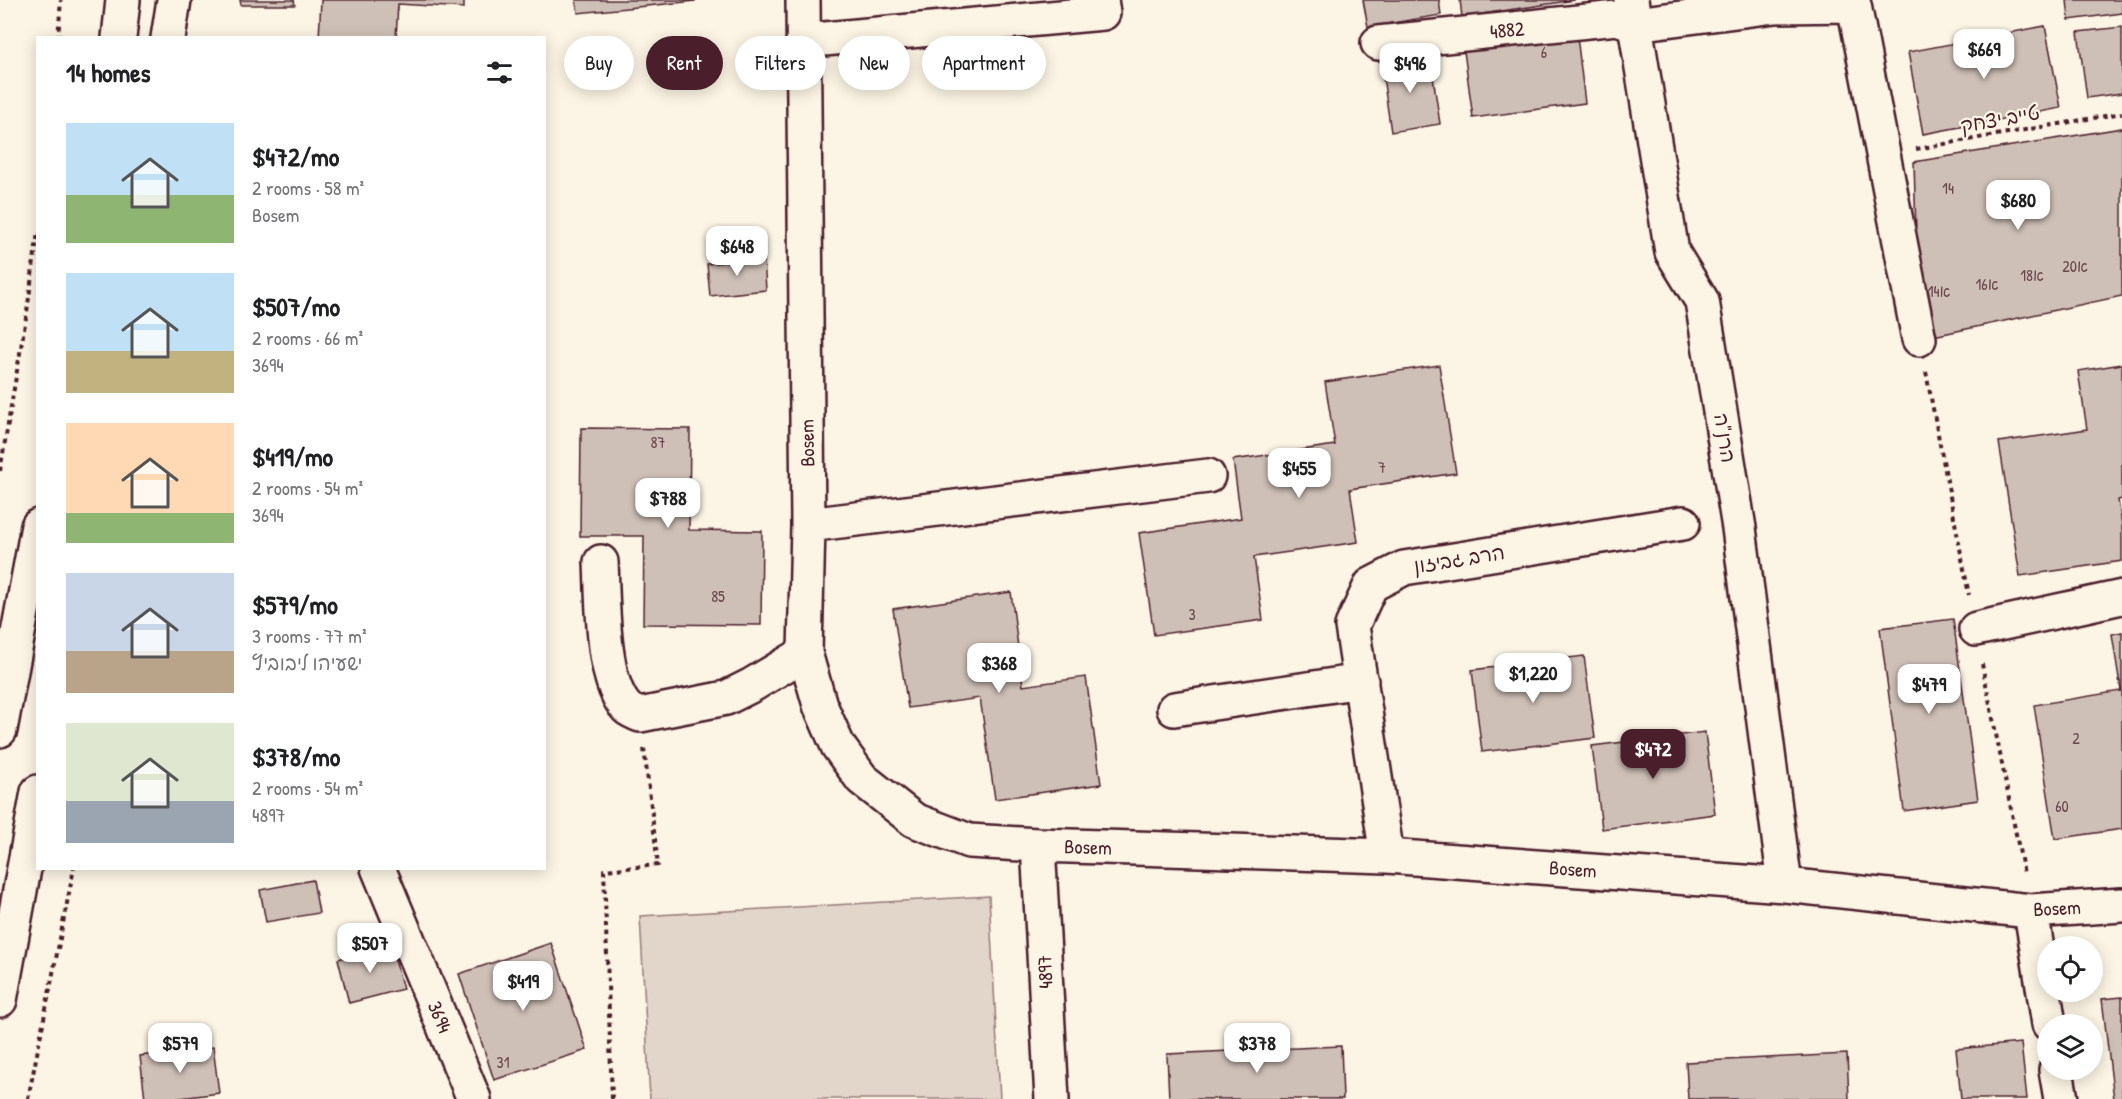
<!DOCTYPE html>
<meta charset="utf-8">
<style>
:root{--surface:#fff;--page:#f6f6f6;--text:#202124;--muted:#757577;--accent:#4a1f2b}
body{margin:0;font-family:"Patrick Hand","Playpen Sans Hebrew",sans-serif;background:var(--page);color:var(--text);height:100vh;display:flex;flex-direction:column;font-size:22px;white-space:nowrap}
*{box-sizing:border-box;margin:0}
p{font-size:20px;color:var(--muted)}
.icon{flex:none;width:33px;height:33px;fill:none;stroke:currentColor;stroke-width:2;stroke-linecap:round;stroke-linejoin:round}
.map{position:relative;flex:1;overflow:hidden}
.panel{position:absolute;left:36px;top:36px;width:510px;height:834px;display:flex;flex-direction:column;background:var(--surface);border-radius:0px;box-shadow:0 3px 15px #0003}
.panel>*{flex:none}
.guide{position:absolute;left:564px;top:36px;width:570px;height:54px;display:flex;gap:12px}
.tools{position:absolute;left:2037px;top:936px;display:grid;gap:12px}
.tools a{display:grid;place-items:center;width:66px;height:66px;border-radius:50%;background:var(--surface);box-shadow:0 3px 15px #0003;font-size:30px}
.price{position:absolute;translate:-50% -51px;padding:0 14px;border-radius:12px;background:#fff;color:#222;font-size:20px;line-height:39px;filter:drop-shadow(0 2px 3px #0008)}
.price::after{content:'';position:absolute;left:50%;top:36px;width:18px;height:14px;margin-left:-9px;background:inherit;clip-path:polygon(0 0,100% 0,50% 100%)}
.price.selected{background:var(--accent);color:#fff}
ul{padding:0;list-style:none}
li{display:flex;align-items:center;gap:18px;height:150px;padding:0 30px}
li span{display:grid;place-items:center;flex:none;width:168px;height:120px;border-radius:0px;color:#555}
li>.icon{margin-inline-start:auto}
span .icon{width:72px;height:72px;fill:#fffc;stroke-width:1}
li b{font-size:26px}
h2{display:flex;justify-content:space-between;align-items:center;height:72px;padding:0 30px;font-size:26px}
.chip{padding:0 21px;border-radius:27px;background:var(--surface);box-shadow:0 3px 15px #0003;font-size:21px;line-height:54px}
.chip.selected{background:var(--accent);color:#fff}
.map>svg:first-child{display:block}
</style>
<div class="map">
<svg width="2122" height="1099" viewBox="0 0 2122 1099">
<rect width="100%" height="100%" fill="#fcf5e5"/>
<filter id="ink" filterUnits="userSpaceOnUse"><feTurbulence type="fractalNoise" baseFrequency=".0167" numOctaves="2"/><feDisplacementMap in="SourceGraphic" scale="12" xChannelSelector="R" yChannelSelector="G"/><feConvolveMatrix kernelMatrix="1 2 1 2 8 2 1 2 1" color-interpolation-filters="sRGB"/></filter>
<g filter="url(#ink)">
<path fill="#e2d5ca" stroke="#967a7a" stroke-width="1.5" d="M989,896l11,203h-350l-10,-183z"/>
<path fill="#cfc0b7" stroke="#4a1f2b" stroke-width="1.5" d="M240,0h54l1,5h-54z
M321,0h143v8l-66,-4 -2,34h-77z
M576,0h119v1l-117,12z
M1363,0h76l2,15 -73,12z
M1460,0h115l-113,17z
M2067,0h55v13l-53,7z
M2045,26l16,82 -138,26 -15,-82z
M2122,27v66l-35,5 -9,-66z
M1577,36l8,67 -112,15 -9,-67z
M1430,56l10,68 -49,8 -10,-69z
M2122,128v168l-203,43 -5,-177z
M764,258l2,32 -56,6 -3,-32z
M2122,364v135l-4,1 4,25v36l-102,15 -21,-134 88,-13 -9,-58z
M1439,365l17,108 -106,16 8,53 -104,15 9,63 -109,15 -15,-102 102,-15 -8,-58 102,-15 -10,-63z
M581,428l109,1 -1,101 73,1 -1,94 -118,-1 1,-88h-64z
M1011,592l12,94 63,-9 15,107 -106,15 -15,-101 -72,10 -15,-99z
M1953,619l25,181 -74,11 -24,-183z
M2122,632v197l-67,10 -21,-134 87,-14 -9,-57z
M1584,656l11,82 -113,14 -10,-82z
M1705,732l10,82 -113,15 -10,-83z
M313,880l6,33 -53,9 -6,-32z
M551,943l36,107 -93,30 -35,-106z
M391,945l12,44 -54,14 -11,-44z
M2122,997v102h-8l-12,-100z
M2021,1043l6,56h-66l-5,-50z
M1341,1046l2,53h-174l-2,-45z
M213,1047l6,46 -46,6h-28l-5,-43z
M1847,1054l2,45h-161l-2,-37z"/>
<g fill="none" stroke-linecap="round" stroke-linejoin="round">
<g stroke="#4a1f2b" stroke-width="38">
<path id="minor" d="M803,0l5,525 -3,128 15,52 18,41 24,33 52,41 55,21 69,4 349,11 398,29 246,26 91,-6
M1631,0l41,252 30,49 37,227 46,357
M119,38l4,-38
M168,38l6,-38
M803,41l300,-28 -2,-13
M1378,43l239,-25 18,6 140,-18 79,-1 65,334
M808,525l400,-49
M601,562c2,37 0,119 26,146 3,3 9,5 13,7l86,-17 26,-13 53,-32
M1976,629l146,-32
M1174,709l187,-28
M0,730l38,-204
M1038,845l14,254
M1387,856l-35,-230 19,-41 33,-17 279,-45
M378,868l96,231
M2031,911l18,113
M0,1000l38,-208
M2056,1070l5,29"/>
</g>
<path stroke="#4a1f2b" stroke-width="4" stroke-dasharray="4.5 4.5" stroke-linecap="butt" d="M58,38l3,-38
M1916,149l206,-36
M1926,372l43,223
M0,471l27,-159 11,-80
M1982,664l42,210
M28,1099l46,-231
M612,1099l-8,-229 54,-5 -14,-117"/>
<use href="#minor" stroke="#fcf5e5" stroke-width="33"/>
</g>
</g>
<g text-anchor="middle" stroke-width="4.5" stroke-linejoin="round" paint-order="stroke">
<g font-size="16" fill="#6b474e">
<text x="1544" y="58">6</text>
<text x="1948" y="194">14</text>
<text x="2075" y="272">20א</text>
<text x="2032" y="281">18א</text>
<text x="1987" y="290">16א</text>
<text x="1939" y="297">14א</text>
<text x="658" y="448">87</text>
<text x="1382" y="473">7</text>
<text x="718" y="602">85</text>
<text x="1192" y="620">3</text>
<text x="2076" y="744">2</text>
<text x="2062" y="812">60</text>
<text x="503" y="1068">31</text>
</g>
<g font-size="20" fill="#4a1f2b" stroke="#fcf5e5">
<text transform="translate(1507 30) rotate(-6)" y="7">4882</text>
<text transform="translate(2000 119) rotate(-10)" y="7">טייב יצחק</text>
<text transform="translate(1725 438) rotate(81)" y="7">הרנ"ה</text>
<text transform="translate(807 443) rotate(-91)" y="7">Bosem</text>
<text transform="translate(1459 559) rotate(-9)" y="7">הרב גביזון</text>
<text transform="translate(1088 847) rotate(2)" y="7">Bosem</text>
<text transform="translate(1573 869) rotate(4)" y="7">Bosem</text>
<text transform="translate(2057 908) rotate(-3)" y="7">Bosem</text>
<text transform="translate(1045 972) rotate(-93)" y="7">4897</text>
<text transform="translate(440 1017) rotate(67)" y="7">3694</text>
</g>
</g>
</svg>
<div class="tools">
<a><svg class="icon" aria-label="locate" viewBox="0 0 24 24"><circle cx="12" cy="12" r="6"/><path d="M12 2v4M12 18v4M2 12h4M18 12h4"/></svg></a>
<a><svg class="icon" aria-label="layers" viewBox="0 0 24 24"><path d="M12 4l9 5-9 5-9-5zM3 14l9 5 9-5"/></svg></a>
</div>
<b class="price" style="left:1984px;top:80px">$669</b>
<b class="price" style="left:1410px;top:94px">$496</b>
<b class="price" style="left:2018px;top:231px">$680</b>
<b class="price" style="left:737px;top:277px">$648</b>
<b class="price" style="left:1299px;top:499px">$455</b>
<b class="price" style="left:668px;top:529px">$788</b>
<b class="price" style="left:999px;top:694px">$368</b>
<b class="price" style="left:1533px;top:704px">$1,220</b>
<b class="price" style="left:1929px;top:715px">$479</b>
<b class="price selected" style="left:1653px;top:780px">$472</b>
<b class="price" style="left:370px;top:974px">$507</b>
<b class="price" style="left:523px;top:1012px">$419</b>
<b class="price" style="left:180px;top:1074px">$579</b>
<b class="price" style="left:1257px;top:1074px">$378</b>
<div class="guide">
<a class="chip">Buy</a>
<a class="chip selected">Rent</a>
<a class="chip">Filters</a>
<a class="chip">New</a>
<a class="chip">Apartment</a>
</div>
<section class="panel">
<h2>14 homes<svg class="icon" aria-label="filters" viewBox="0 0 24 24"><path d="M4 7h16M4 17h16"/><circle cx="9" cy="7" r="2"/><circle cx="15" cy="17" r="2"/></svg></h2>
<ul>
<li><span style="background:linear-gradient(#bfe0f5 60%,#8fb573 0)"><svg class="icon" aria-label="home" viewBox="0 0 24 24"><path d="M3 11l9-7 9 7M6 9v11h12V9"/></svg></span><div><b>$472/mo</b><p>2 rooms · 58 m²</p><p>Bosem</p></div></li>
<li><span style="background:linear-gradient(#bfe0f5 65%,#c2b280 0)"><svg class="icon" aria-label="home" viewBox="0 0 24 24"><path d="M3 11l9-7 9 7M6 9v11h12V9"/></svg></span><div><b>$507/mo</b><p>2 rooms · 66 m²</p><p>3694</p></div></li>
<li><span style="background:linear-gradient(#ffd9b3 75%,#8fb573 0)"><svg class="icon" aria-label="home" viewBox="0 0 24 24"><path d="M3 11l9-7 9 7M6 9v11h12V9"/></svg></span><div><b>$419/mo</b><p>2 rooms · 54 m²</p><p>3694</p></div></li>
<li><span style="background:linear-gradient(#c9d6e8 65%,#b9a48a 0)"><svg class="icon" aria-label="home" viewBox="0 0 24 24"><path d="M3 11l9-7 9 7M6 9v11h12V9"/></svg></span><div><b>$579/mo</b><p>3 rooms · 77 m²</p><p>ישעיהו ליבוביץ</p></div></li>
<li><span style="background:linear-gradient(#dfe7d0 65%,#9aa5b1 0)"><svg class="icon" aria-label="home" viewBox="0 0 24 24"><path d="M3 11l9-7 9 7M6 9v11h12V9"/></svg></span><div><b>$378/mo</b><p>2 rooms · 54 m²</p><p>4897</p></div></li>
</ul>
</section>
</div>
